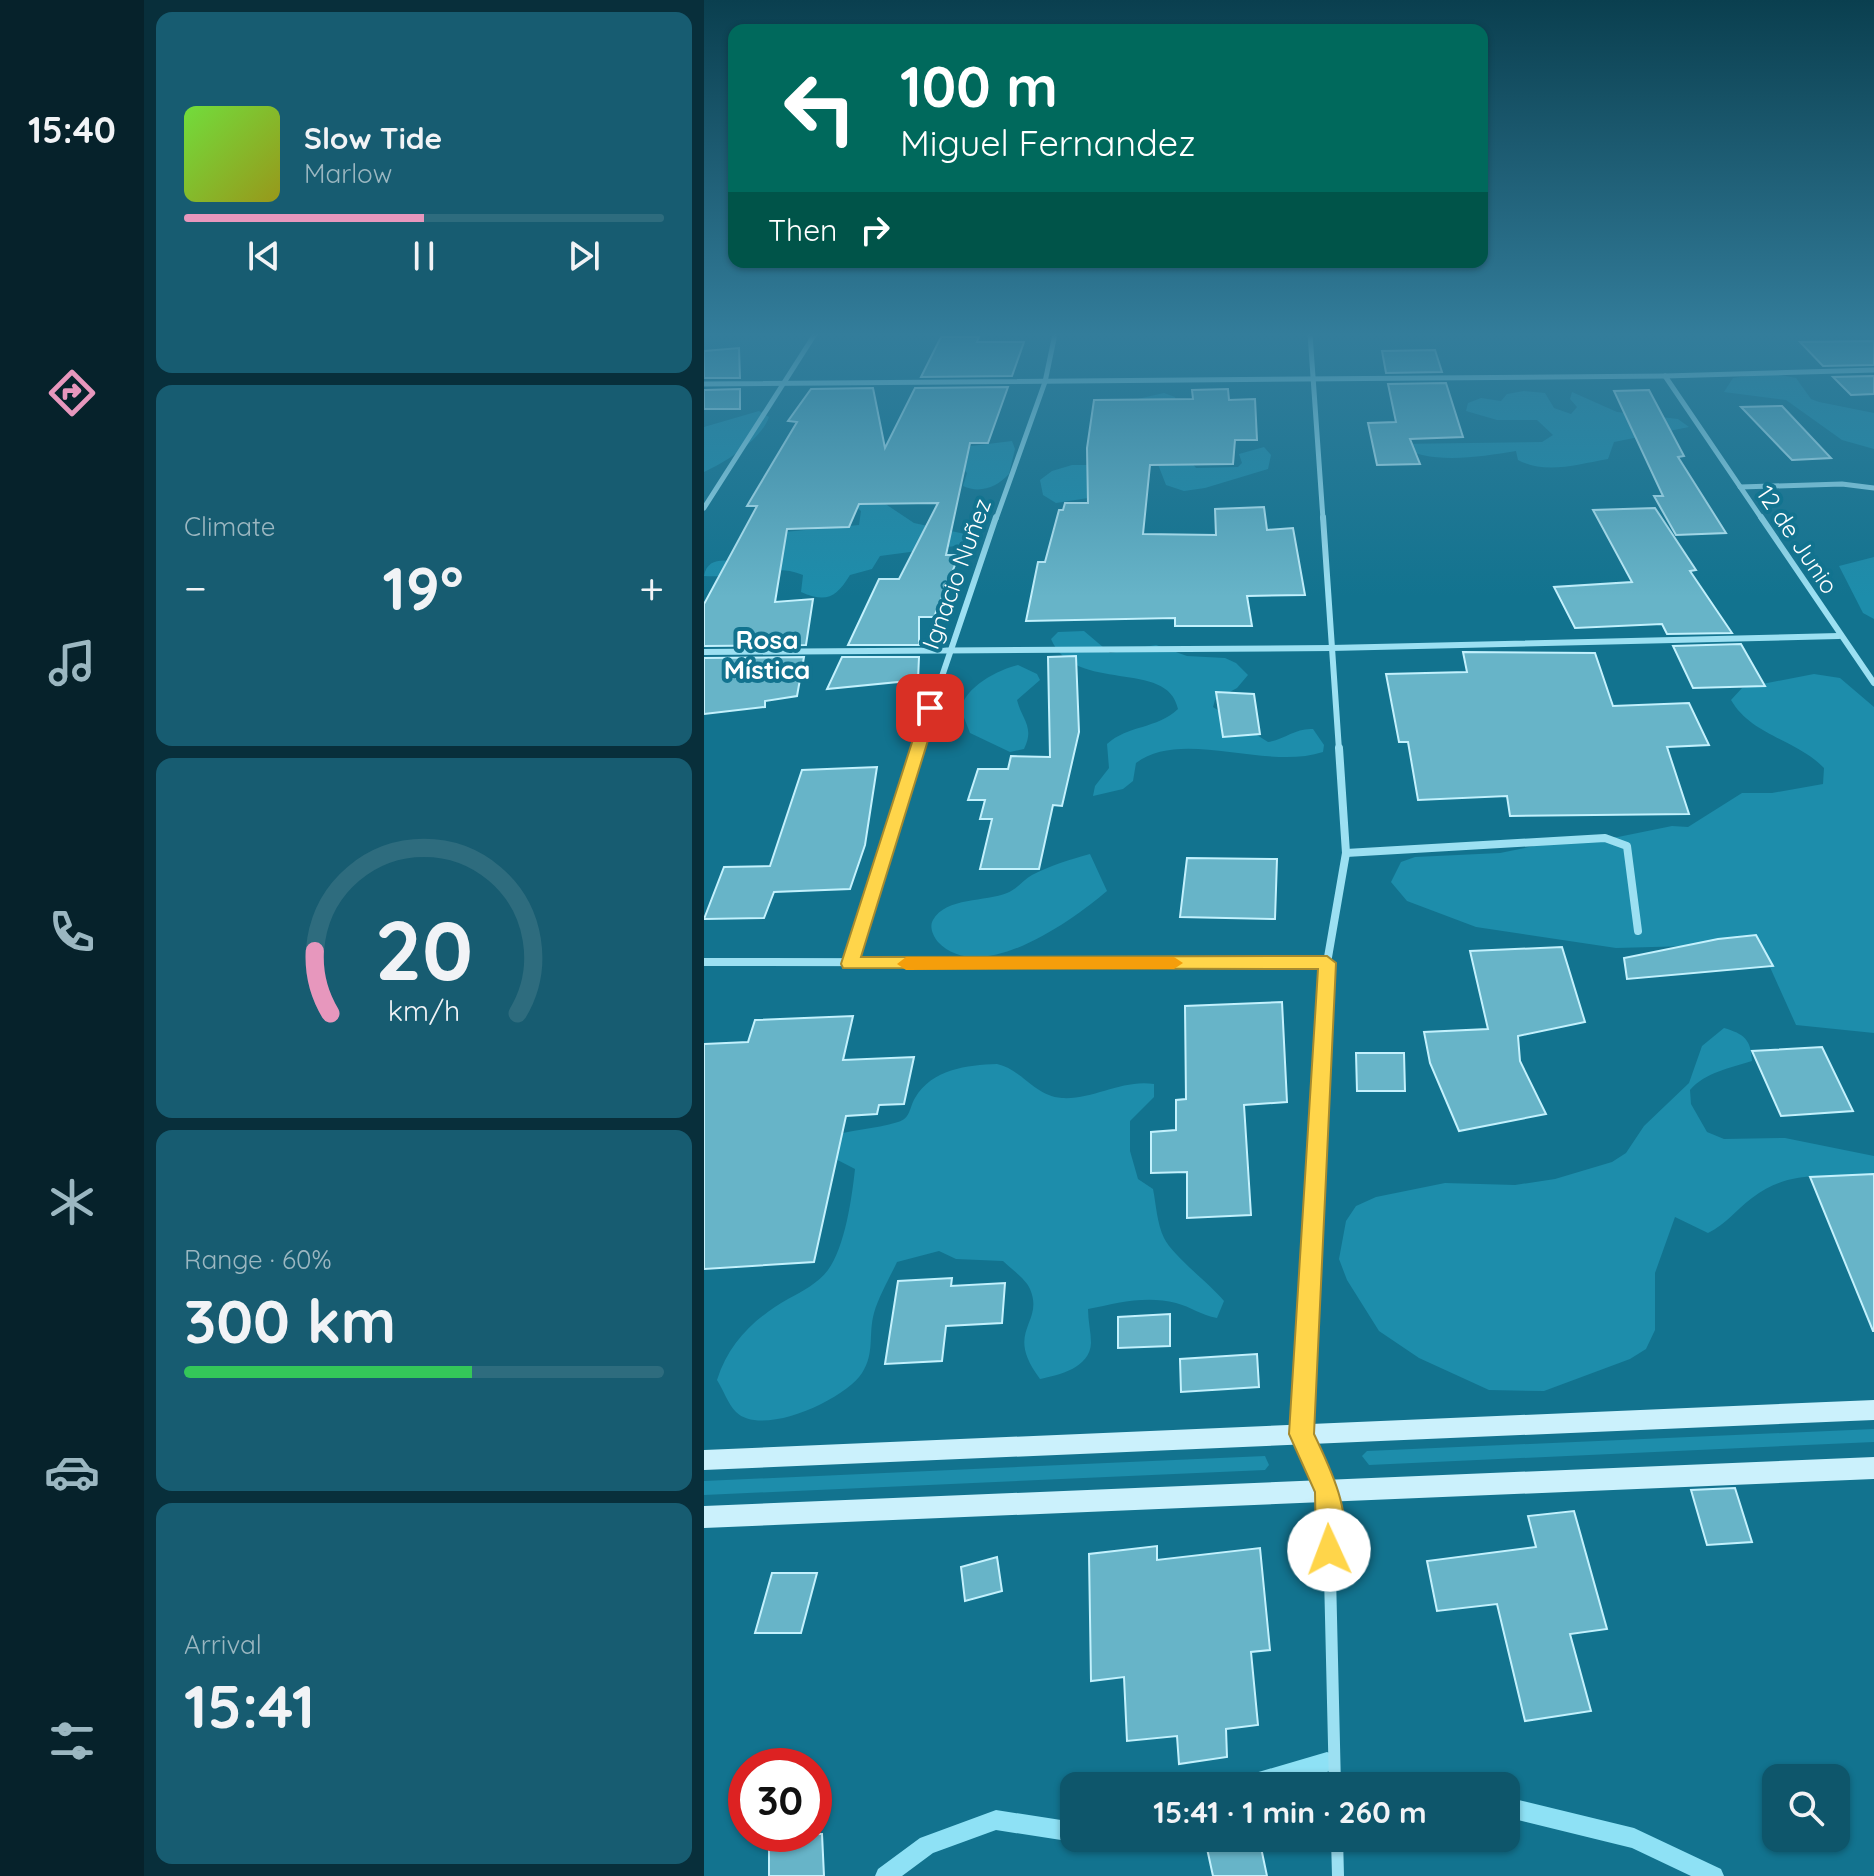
<!DOCTYPE html>
<html lang="en">
<head>
<meta charset="utf-8">
<style>
	body { margin:0; font-family:Quicksand,sans-serif; background:#175c71; color:#f1f3f6; height:100vh; display:flex; flex-direction:column; font-size:30px; white-space:nowrap }
	* { box-sizing:border-box; margin:0 }
	p { font-size:26px; color:#9bb7c1 }
	.icon { flex:none; width:44px; height:44px; fill:none; stroke:currentColor; stroke-width:2; stroke-linecap:round; stroke-linejoin:round }
	.map { position:relative; flex:1; overflow:hidden }
	.details { display:flex; flex-direction:column; gap:12px; padding:12px; background:#082f3b; width:560px }
	.details>* { flex:none }
	.banner { position:absolute; left:24px; top:24px; width:760px; height:244px; border-radius:16px; box-shadow:0 2px 6px #0004; background:#00695c; color:#fff; overflow:hidden }
	.buttons { position:absolute; left:1058px; top:1764px; display:grid; gap:16px }
	.buttons a { display:grid; place-items:center; width:88px; height:88px; border-radius:16px; background:#0e566b; box-shadow:0 2px 6px #0004; font-size:40px }
	.speed { position:absolute; left:24px; top:1748px; display:flex; gap:16px; font-size:40px; font-weight:700; text-align:center }
	.speed>* { display:grid; place-content:center; width:104px; height:104px; border-radius:50%; background:#0e566b; box-shadow:0 2px 6px #0004; line-height:1 }
	.speed .limit { border:12px solid #d22; background:#fff; color:#111 }
	.pin { position:absolute; display:grid; place-items:center; width:68px; height:68px; color:#fff; margin:-34px; border-radius:16px; box-shadow:0 4px 12px #0006 }
	.me { position:absolute; width:88px; margin:-44px; rotate:358deg; stroke-linejoin:round; filter:drop-shadow(0 0 6px #0008) }
	.turn { display:flex; align-items:center; gap:28px; height:168px; padding:0 40px; font-size:36px }
	.turn .icon { width:104px; height:104px; stroke-width:2.5 }
	.turn b { display:block; font-size:56px; line-height:68px }
	.then { display:flex; align-items:center; height:76px; padding:0 40px; background:#0003; gap:16px; font-size:30px }
	.big { font-size:60px; font-weight:700; line-height:1.1 }
	.details .tile { flex:1; display:flex; flex-direction:column; justify-content:center; gap:12px; min-width:0; padding:0 28px; border-radius:16px; background:#175c71 }
	.details .dial { align-items:center; gap:0 }
	.dial svg { height:208px; overflow:visible; fill:none; stroke:#2e6c7e; stroke-width:7; stroke-linecap:round; text-anchor:middle }
	.dial text { fill:#f1f3f6; stroke:none }
	.song { display:flex; align-items:center; gap:24px }
	.cover { width:96px; height:96px; border-radius:12px; background:linear-gradient(135deg,hsl(100 70% 55%),hsl(60 70% 35%)) }
	.played { height:8px; border-radius:4px; background:linear-gradient(90deg,#e797bd 50%,#2e6c7e 50%) }
	.keys { display:flex; justify-content:space-around; direction:ltr }
	.heat { display:flex; justify-content:space-between; align-items:center; font-size:44px; direction:ltr }
	.charge { height:12px; border-radius:6px; background:linear-gradient(90deg,#34c759 60%,#2e6c7e 0) }
	.trip { position:absolute; left:356px; top:1772px; width:460px; height:80px; border-radius:16px; background:#0e566b; box-shadow:0 2px 6px #0004; font-weight:700; line-height:80px; text-align:center }
	main { display:flex; flex:1; min-height:0 }
	.menu { display:flex; flex-direction:column; width:144px; justify-content:space-around; align-items:center; background:#06222b; color:#9bb7c1 }
	.menu .icon { width:56px; height:56px }
	.menu .selected { color:#e797bd }
	.menu b { font-size:36px; color:#f1f3f6 }
	.map>svg:first-child { display:block }
	.green { fill:#1d8dab }
	.lines { fill:none; stroke-linecap:round; stroke-linejoin:round }
	.stream { fill:#8ee1f5; fill-rule:evenodd }
	.building { fill:#67b4c8; stroke:#c3f1fd; stroke-width:2 }
	.street-far4 { stroke:#9ce0f2; stroke-width:5 }
	.street-far3 { stroke:#9ce0f2; stroke-width:6 }
	.street-far2 { stroke:#9ce0f2; stroke-width:8 }
	.street-far1 { stroke:#9ce0f2; stroke-width:10 }
	.street { stroke:#9ce0f2; stroke-width:12 }
	.secondary { fill:#cbf1fc; fill-rule:evenodd }
	.route { fill:#ffd54a; stroke:#a68a30; stroke-width:2 }
	.slow { fill:#f59e0b }
	.labels { text-anchor:middle; stroke-width:8; stroke-linejoin:round; paint-order:stroke }
	.far-street-label { font-size:24px; fill:#fff; stroke:#12738f }
	.far-quarter-label { font-size:26px; font-weight:bold; fill:#fff; stroke:#12738f }
</style>
</head>
<body>
<main>
<nav class="menu">
<b>15:40</b>
<svg class="icon selected" aria-label="directions" viewBox="0 0 24 24"><path d="M12 3l9 9-9 9-9-9zM9 14v-3h6M13 9l2 2-2 2"/></svg>
<svg class="icon" aria-label="music" viewBox="0 0 24 24"><path d="M9 18V5l10-2v13"/><circle cx="6" cy="18" r="3"/><circle cx="16" cy="16" r="3"/></svg>
<svg class="icon" aria-label="phone" viewBox="0 0 24 24"><path d="M5 4h4l2 5-3 2q2 4 5 5l2-3 5 2v4C11 20 4 13 5 4z"/></svg>
<svg class="icon" aria-label="climate" viewBox="0 0 24 24"><path d="M12 3v18M4 7l16 10M4 17L20 7"/></svg>
<svg class="icon" aria-label="car" viewBox="0 0 24 24"><path d="M5 17H2v-5l4-1 3-4h7l3 4 3 1v5h-3M9 17h6M6 11h13"/><circle cx="7" cy="17" r="2"/><circle cx="17" cy="17" r="2"/></svg>
<svg class="icon" aria-label="filters" viewBox="0 0 24 24"><path d="M4 7h16M4 17h16"/><circle cx="9" cy="7" r="2"/><circle cx="15" cy="17" r="2"/></svg>
</nav>
<section class="details">
<div class="tile">
<div class="song"><i class="cover"></i><div><b>Slow Tide</b><p>Marlow</p></div></div>
<div class="played"></div>
<div class="keys"><svg class="icon" aria-label="previous" viewBox="0 0 24 24"><path d="M18 5L8 12l10 7zM5 5v14"/></svg><svg class="icon" aria-label="pause" viewBox="0 0 24 24"><path d="M8 5v14M16 5v14"/></svg><svg class="icon" aria-label="next" viewBox="0 0 24 24"><path d="M6 5l10 7-10 7zM19 5v14"/></svg></div>
</div>
<div class="tile"><p>Climate</p>
<div class="heat"><a>−</a><b class="big">19°</b><a>+</a></div>
</div>
<div class="tile dial"><svg viewBox="0 0 100 80">
<path d="M14 69A42 42 0 1 1 86 69"/>
<path d="M14 69A42 42 0 0 1 8 45" stroke="#e797bd"/>
<text x="50" y="56" font-size="32" font-weight="700">20</text>
<text x="50" y="72" font-size="11">km/h</text>
</svg></div>
<div class="tile"><p>Range · 60%</p><b class="big">300 km</b><div class="charge"></div></div>
<div class="tile"><p>Arrival</p><b class="big">15:41</b></div>
</section>
<div class="map">
<svg width="1170" height="1876" viewBox="0 0 1170 1876">
	<rect width="100%" height="100%" fill="#12738f"/>
	<!-- green -->
	<g class="green">
		<path d="M1067 373 1092 378 1107 399 1115 402 1170 413V449L1138 440 1082 400 1020 392 1029 378Z"/>
		<path d="M820 391 841 393 850 408 867 414 873 407 866 399 868 392 913 412 974 419 985 427 910 442 904 459C874 464 842 475 814 460L812 451C774 457 725 466 692 444L838 442 849 435 833 420H793L762 411 764 403 777 398 797 401 803 394Z"/>
		<path d="M460 393 471 397 482 456 492 468 534 467 538 463 535 454 560 447 567 455 564 469 501 488 480 491 462 485 429 400Z"/>
		<path d="M55 411 65 417C57 440 22 462 0 472V427Z"/>
		<path d="M308 441 311 449 305 474C293 487 276 494 259 486L263 473 259 469 180 503 210 523 261 534 266 544 176 556 168 569 146 575C132 598 122 603 97 592L99 575C69 562 33 579 0 576 4 553 29 562 46 564L80 532 155 525 157 511 142 499 251 448Z"/>
		<path d="M368 465H391L384 498 352 503 339 495 336 480 348 471Z"/>
		<path d="M1170 557V619L1159 613 1135 566Z"/>
		<path d="M380 631 406 653 452 645 483 656 521 658 532 663 544 675 533 688 511 700 509 707 564 742C582 739 591 728 609 729L620 745 619 752C562 771 478 728 432 763L429 781 419 789 389 796 391 786 405 768 403 744C424 725 453 729 474 709 464 658 371 695 347 639L354 632Z"/>
		<path d="M314 665 333 674 336 680 313 700C318 720 331 727 320 749L306 752 266 733 257 710C259 688 295 669 314 665Z"/>
		<path d="M1110 674 1136 678 1170 707V1033L1092 1025 1052 936 1022 945 912 948 772 927 703 901 687 882 697 862 711 857 796 853 869 838 914 837 968 826 984 827 1038 793H1068L1119 784 1120 768C1092 739 1048 736 1027 700L1038 688Z"/>
		<path d="M386 854 403 891C369 920 277 987 234 942 229 936 225 927 229 920 242 897 282 902 303 893 312 890 319 880 328 875 345 866 367 859 386 854Z"/>
		<path d="M1020 1028C1040 1034 1047 1039 1048 1061 1026 1068 1002 1072 986 1090L987 1104 1003 1132 1020 1139 1081 1138 1170 1156V1183C1125 1176 1087 1168 1048 1198 1032 1210 1022 1224 1004 1233L971 1217 951 1273V1330L942 1349 926 1359 840 1391 785 1390 715 1358 675 1331 643 1280 635 1259 642 1221 652 1206 672 1197 741 1183 811 1185 851 1179 908 1162 922 1153 940 1126 985 1083 998 1046Z"/>
		<path d="M293 1064C319 1070 330 1096 358 1098 389 1100 418 1079 450 1084V1097L426 1121V1151L434 1179 449 1189C452 1204 453 1224 460 1238 468 1255 505 1283 520 1301L513 1318C497 1315 487 1307 472 1303 442 1295 413 1303 384 1309 384 1321 387 1332 387 1343 386 1368 355 1375 336 1379 299 1330 341 1324 326 1289 322 1279 307 1269 299 1261L252 1259 235 1251 193 1262C185 1279 175 1296 170 1313 164 1335 171 1353 158 1373 142 1399 58 1438 32 1412 24 1404 19 1389 13 1380 25 1342 51 1318 84 1299 99 1291 114 1283 124 1270 141 1247 148 1197 151 1169L120 1153 122 1139C146 1128 170 1130 194 1122 207 1118 205 1108 211 1098 228 1069 263 1065 293 1064Z"/>
		<path d="M1170 1429V1442L665 1465 658 1456 663 1451Z"/>
		<path d="M561 1456 565 1465 561 1470 0 1495V1481Z"/>
	</g>
	<g class="lines">
		<!-- stream -->
		<g class="stream">
			<path d="M623 1752 630 1755 633 1762 630 1769 623 1772 575 1786H531L534 1779 541 1776Z"/>
			<path d="M728 1774 741 1779 744 1786H719L721 1777Z"/>
			<path d="M802 1797 930 1828 1017 1869 1020 1876H987L928 1848 802 1817Z"/>
			<path d="M292 1810 370 1822V1838H378L370 1842 292 1830 229 1853 198 1876H171L174 1869 216 1838Z"/>
			<path d="M399 1838H442L439 1845C428 1850 413 1850 402 1845Z"/>
		</g>
	</g>
	<!-- building -->
	<g class="building">
		<path d="M237 337H275L273 342H320L308 376 217 377Z"/>
		<path d="M1170 341V365L1119 366 1096 342Z"/>
		<path d="M35 348 36 378H0V351Z"/>
		<path d="M731 350 738 372 682 373 678 351Z"/>
		<path d="M1170 376V394L1147 395 1129 377Z"/>
		<path d="M742 383 759 437 706 439 716 464 673 465 664 423 692 422 684 384Z"/>
		<path d="M304 387 284 443H266L242 555H255L230 617H215V645H144L175 579H195L234 503 155 504 145 527 83 529 71 602 109 599 102 645 0 646V604L53 506H43L93 422 84 421 107 389 169 388 181 448 211 388Z"/>
		<path d="M36 389V409H0V390Z"/>
		<path d="M524 389 525 400 551 399 553 440H531L529 464 446 465 439 534 512 535 511 509 560 507 563 530 589 528 601 595 543 596 548 626H471V618L322 621 334 562H341L355 510H359L361 503H384L383 448 390 400 489 399 488 390Z"/>
		<path d="M945 390 980 456 974 457 1022 533 972 535 950 496H959L910 391Z"/>
		<path d="M1078 406 1127 458 1088 460 1037 407Z"/>
		<path d="M951 508 992 570 986 571 1028 633 963 634 958 624 871 628 850 587 928 582 889 510Z"/>
		<path d="M1037 644 1061 686 989 688 969 646Z"/>
		<path d="M759 652 891 653 909 706 985 703 1005 745 963 747 985 814 806 816 803 796 714 800 704 742H695L682 674 763 672Z"/>
		<path d="M372 656 375 732 358 806 349 805 335 869H276L288 819H276L281 800H264L274 769H304L307 756 346 757 344 657Z"/>
		<path d="M100 657 93 696 61 701V707L0 714V658Z"/>
		<path d="M138 657H215L214 680 123 689Z"/>
		<path d="M512 692 550 694 556 734 519 737Z"/>
		<path d="M173 767 161 845 146 889 70 892 60 918 0 919 20 867 66 866 98 770Z"/>
		<path d="M483 858 573 859 571 919 476 917Z"/>
		<path d="M1052 935 1069 966 923 979 920 958 1014 939Z"/>
		<path d="M858 947 881 1022 814 1036 816 1061 842 1114 755 1131 726 1063 720 1032 784 1029 766 951Z"/>
		<path d="M578 1002 583 1102 540 1105 547 1215 483 1218V1172L447 1173V1132L472 1130V1100L482 1099 481 1006Z"/>
		<path d="M149 1016 139 1060 210 1057 200 1104 175 1105 173 1114 142 1116 110 1262 0 1269V1044L44 1042 51 1020Z"/>
		<path d="M1118 1047 1149 1111 1077 1116 1048 1051Z"/>
		<path d="M652 1053H700L701 1091H653Z"/>
		<path d="M1170 1174V1331H1169L1106 1177Z"/>
		<path d="M248 1278 247 1286 301 1283 298 1323 242 1326 238 1361 181 1364 194 1281Z"/>
		<path d="M466 1314V1346L414 1348V1317Z"/>
		<path d="M553 1354 555 1387 477 1392 476 1359Z"/>
		<path d="M1031 1488 1048 1542 1003 1545 987 1490Z"/>
		<path d="M870 1511 903 1629 866 1634 887 1711 821 1721 793 1604 733 1611 723 1561 832 1547 824 1516Z"/>
		<path d="M453 1546V1560L556 1548 566 1650 547 1652 554 1725 522 1729 523 1757 475 1764 473 1736 423 1741 420 1677 387 1681 385 1554Z"/>
		<path d="M293 1557 298 1591 261 1601 257 1567Z"/>
		<path d="M68 1573H113L97 1633H51Z"/>
		<path d="M65 1834H118L120 1876H65Z"/>
		<path d="M521 1838H555L563 1876H509L502 1844Z"/>
	</g>
	<g class="lines">
		<!-- street-far4 -->
		<g class="street-far4">
			<path d="M606 334 619 519"/>
			<path d="M961 376 1058 519"/>
			<path d="M0 384 961 376 1170 370"/>
			<path d="M1036 487 1138 484 1170 488"/>
			<path d="M0 508 111 334"/>
			<path d="M292 519 341 382 351 334"/>
		</g>
		<!-- street-far3 -->
		<g class="street-far3">
			<path d="M619 517 635 750"/>
			<path d="M1057 517 1170 683"/>
			<path d="M0 652 627 648 1135 636"/>
			<path d="M213 750 292 517"/>
		</g>
		<!-- street-far2 -->
		<g class="street-far2">
			<path d="M642 853 901 838 923 846 934 931"/>
			<path d="M0 962 623 963"/>
			<path d="M146 964 214 748"/>
			<path d="M619 1043 623 963 642 853 635 748"/>
		</g>
		<!-- street-far1 -->
		<path class="street-far1" d="M599 1412 619 1041"/>
		<!-- street -->
		<g class="street">
			<path d="M599 1410 598 1434 624 1491 631 1786"/>
			<path d="M633 1838 634 1876"/>
		</g>
		<!-- secondary -->
		<g class="secondary">
			<path d="M1170 1400V1420L0 1470V1450Z"/>
			<path d="M1170 1457V1479L0 1528V1506Z"/>
		</g>
	</g>
	<!-- sky -->
	<linearGradient id="sky" x2="0" y2="1"><stop stop-color="#0a3f4f"/><stop offset="0.56" stop-color="#337d9b"/><stop offset="1" stop-color="#337d9b" stop-opacity="0"/></linearGradient>
	<rect width="1170" height="597" fill="url(#sky)"/>
	<!-- route -->
	<path class="route" d="M226 704 234 708 157 957 623 956 632 963 610 1434C627 1470 652 1519 635 1560L625 1564 616 1560 612 1550 611 1492 585 1434 614 969 139 968 137 964 219 708Z"/>
	<!-- slow -->
	<path class="slow" d="M202 957H470L479 963 470 969 202 970 193 964Z"/>
	<g class="labels">
		<!-- far-street labels -->
		<g class="far-street-label">
			<text transform="translate(1093 540) rotate(56)" y="8">12 de Junio</text>
			<text transform="translate(253 574) rotate(-70)" y="8">Ignacio Nuñez</text>
		</g>
		<!-- far-quarter labels -->
		<g class="far-quarter-label">
			<text x="63" y="649">Rosa<tspan x="63" dy="30">Mística</tspan></text>
		</g>
	</g>
</svg>
<div class="buttons">
<a><svg class="icon" aria-label="search" viewBox="0 0 24 24"><circle cx="10" cy="10" r="6"/><path d="M15 15l6 6"/></svg></a>
</div>
<div class="speed"><div class="limit">30</div></div>
<div class="pin" style="left:226px;top:708px;background:#d93025"><svg class="icon" aria-label="arrive" viewBox="0 0 24 24"><path d="M6 21V4h12l-3 4 3 4H6"/></svg></div>
<svg class="me" style="left:625px;top:1550px" viewBox="-20 -20 40 40"><circle r="19" fill="#fff"/><path d="M0-13L10 11 0 6-10 11z" fill="#ffd54a"/></svg>
<div class="trip">15:41 · 1 min · 260 m</div>
<div class="banner">
<div class="turn"><svg class="icon" aria-label="left" viewBox="0 0 24 24"><path d="M17 20v-9H6M10 6l-5 5 5 5"/></svg><div><b>100 m</b>Miguel Fernandez</div></div>
<div class="then">Then<svg class="icon" aria-label="right" viewBox="0 0 24 24"><path d="M7 20v-9h11M14 6l5 5-5 5"/></svg></div>
</div>
</div>
</main>
</body>
</html>
